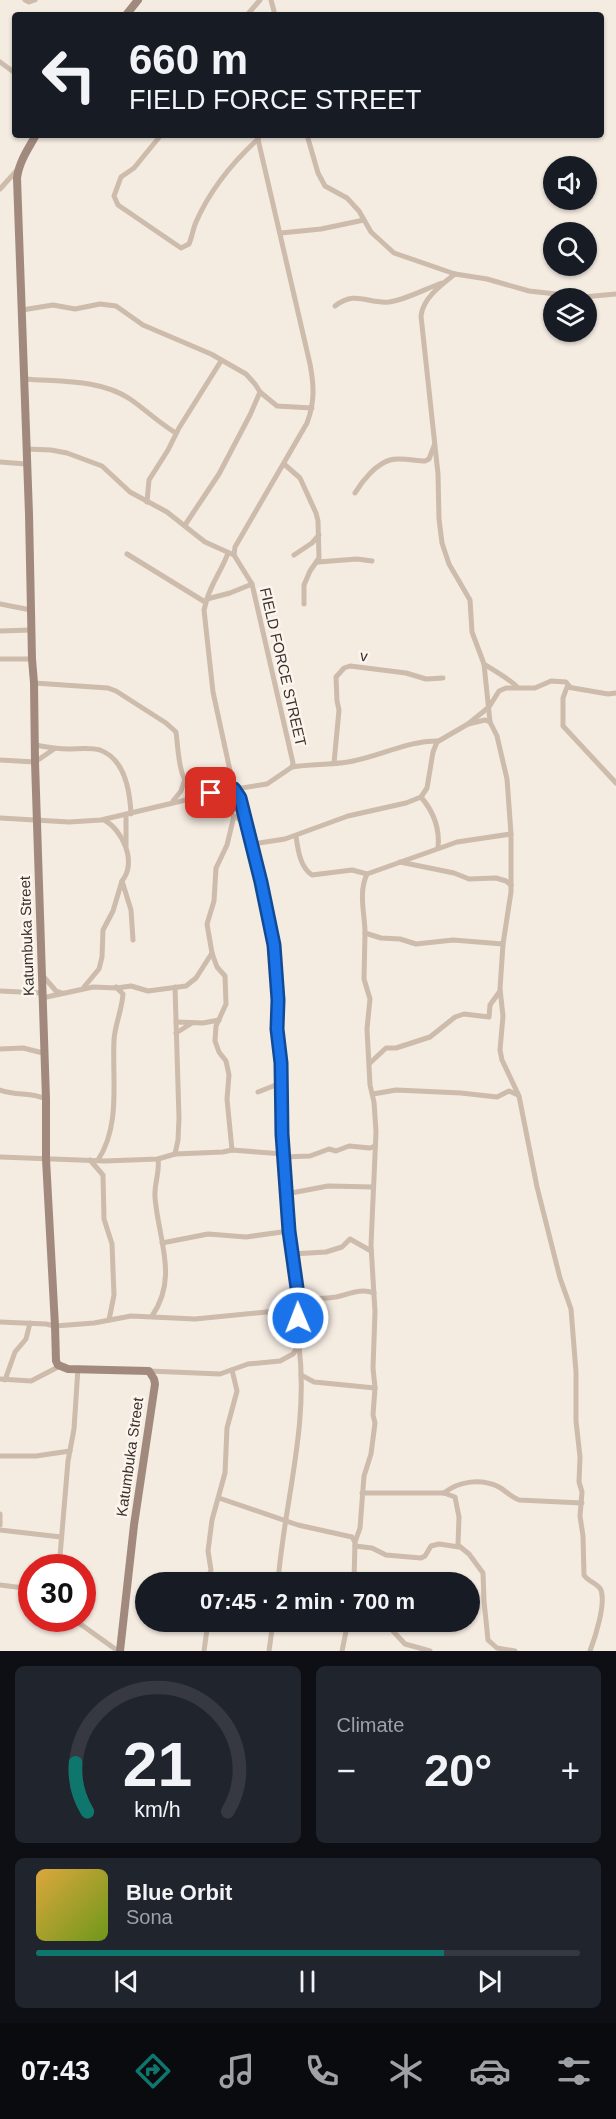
<!DOCTYPE html>
<html lang="en">
<head>
<meta charset="utf-8">
<style>
	body { margin:0; font-family:Arial,sans-serif; background:#20242c; color:#f1f3f6; height:100vh; display:flex; flex-direction:column; font-size:22px; white-space:nowrap }
	* { box-sizing:border-box; margin:0 }
	p { font-size:20px; color:#9ea1a6 }
	.icon { flex:none; width:33px; height:33px; fill:none; stroke:currentColor; stroke-width:2; stroke-linecap:round; stroke-linejoin:round }
	.map { position:relative; height:1651px; overflow:hidden }
	.sheet { display:flex; flex-direction:column; gap:15px; padding:15px; background:#0d0f14; flex:1 }
	.sheet>* { flex:none }
	.banner { position:absolute; left:12px; top:12px; width:592px; height:126px; border-radius:6px; box-shadow:0 2px 4px #0004; background:#171b24; color:#f1f3f6; overflow:hidden }
	.tools { position:absolute; left:543px; top:156px; display:grid; gap:12px }
	.tools a { display:grid; place-items:center; width:54px; height:54px; border-radius:50%; background:#171b24; box-shadow:0 2px 4px #0004; font-size:30px }
	.speed { position:absolute; left:18px; top:1554px; display:flex; gap:12px; font-size:30px; font-weight:700; text-align:center }
	.speed>* { display:grid; place-content:center; width:78px; height:78px; border-radius:50%; background:#171b24; box-shadow:0 2px 4px #0004; line-height:1 }
	.speed .limit { border:9px solid #d22; background:#fff; color:#111 }
	.pin { position:absolute; display:grid; place-items:center; width:51px; height:51px; color:#fff; margin:-26px; border-radius:12px; box-shadow:0 3px 9px #0006 }
	.me { position:absolute; width:66px; margin:-33px; rotate:359deg; stroke-linejoin:round; filter:drop-shadow(0 0 4px #0008) }
	.turn { display:flex; align-items:center; gap:21px; height:126px; padding:0 18px; font-size:27px }
	.turn .icon { width:78px; height:78px; stroke-width:2.5 }
	.turn b { display:block; font-size:42px; line-height:51px }
	.big { font-size:45px; font-weight:800; line-height:1.1 }
	.sheet .tile { flex:1; display:flex; flex-direction:column; justify-content:center; gap:9px; min-width:0; padding:0 21px; border-radius:9px; background:#20242c }
	.sheet .dial { align-items:center; gap:0 }
	.dial svg { height:156px; overflow:visible; fill:none; stroke:#363941; stroke-width:7; stroke-linecap:round; text-anchor:middle }
	.dial text { fill:#f1f3f6; stroke:none }
	.song { display:flex; align-items:center; gap:18px }
	.cover { width:72px; height:72px; border-radius:9px; background:linear-gradient(135deg,hsl(40 70% 55%),hsl(80 70% 35%)) }
	.played { height:6px; border-radius:3px; background:linear-gradient(90deg,#0f766e 75%,#363941 75%) }
	.keys { display:flex; justify-content:space-around; direction:ltr }
	.heat { display:flex; justify-content:space-between; align-items:center; font-size:33px; direction:ltr }
	.sheet .tiles { flex:1; display:grid; gap:15px; grid-template-columns:1fr 1fr }
	.tile:last-child { grid-column:span 2 }
	.trip { position:absolute; left:135px; top:1572px; width:345px; height:60px; border-radius:30px; background:#171b24; box-shadow:0 2px 4px #0004; font-weight:800; line-height:60px; text-align:center }
	.menu { display:flex; height:96px; justify-content:space-around; align-items:center; background:#090b0e; color:#9ea1a6 }
	.menu .icon { width:42px; height:42px }
	.menu .on { color:#0f766e }
	.menu b { font-size:27px; color:#f1f3f6 }
	.map>svg:first-child { display:block }
	.lines { fill:none; stroke-linecap:round; stroke-linejoin:round }
	.street { stroke:#cdbbac; stroke-width:5 }
	.secondary { stroke:#a18a7d; stroke-width:8 }
	.route-casing { stroke:#114b97; stroke-width:15 }
	.route { stroke:#1a73e8; stroke-width:10 }
	.labels { text-anchor:middle; stroke-width:5; stroke-linejoin:round; paint-order:stroke }
	.street-label { font-size:15px; fill:#3b302b; stroke:#fbf5ee }
</style>
</head>
<body>
<div class="map">
<svg width="616" height="1651" viewBox="0 0 616 1651">
	<rect width="100%" height="100%" fill="#f4ebe1"/>
	<g class="lines">
		<!-- street -->
		<g class="street">
			<path d="M25 0 29 2 35 0"/>
			<path d="M271 0 275 15"/>
			<path d="M247 15 260 0"/>
			<path d="M0 62 15 73"/>
			<path d="M161 135 134 168 121 177 114 196 118 205 181 248 189 244C192 237 193 229 196 222 210 190 233 162 258 139"/>
			<path d="M307 135 318 173 325 186 347 198 359 211 371 232 394 253 455 274 487 279 529 291 583 297 616 294"/>
			<path d="M0 189 19 168"/>
			<path d="M281 233 321 229 364 220"/>
			<path d="M455 274C441 285 423 298 421 316L438 474 439 519 442 543 449 564 470 600 472 632 484 664 490 722 497 736 507 779 511 834V892L503 944 500 989 503 1016 500 1050 502 1060 519 1096 537 1187 560 1278 571 1309 576 1372V1421L580 1457 579 1482 582 1492 580 1516 583 1536 584 1575C588 1582 598 1583 601 1590 606 1604 595 1638 590 1651"/>
			<path d="M335 306C356 290 367 304 389 302 405 300 427 288 442 283"/>
			<path d="M22 310 53 305 75 309 100 304 116 306 143 325 211 354 246 374 255 384 260 392 277 406 312 408"/>
			<path d="M25 379C60 382 100 379 130 399 146 410 159 423 176 433"/>
			<path d="M26 449 51 450 67 453 102 466 130 492 167 512 205 542 234 555"/>
			<path d="M0 462 26 464"/>
			<path d="M284 464 300 478 316 513 318 521 319 558 310 571 304 585V604"/>
			<path d="M355 493C362 481 376 464 390 460 400 457 415 461 425 461L429 459 434 446"/>
			<path d="M147 502 149 480 168 450 179 428 221 361"/>
			<path d="M185 525 219 474 250 415 260 392"/>
			<path d="M127 554 205 602"/>
			<path d="M294 555 312 543 319 535"/>
			<path d="M318 562 357 559 372 561"/>
			<path d="M207 599C212 582 222 570 228 553"/>
			<path d="M0 604 31 610"/>
			<path d="M0 631 31 630"/>
			<path d="M0 659H32"/>
			<path d="M484 664C493 670 511 680 517 687"/>
			<path d="M34 683 108 688 116 691 166 723 176 732C179 755 178 781 197 796"/>
			<path d="M616 693 608 694 567 687 563 698V726L616 783"/>
			<path d="M468 724 489 707 499 691 506 688H535L551 681 566 682 570 687"/>
			<path d="M35 745C46 747 57 749 68 749 78 749 90 747 100 750 125 759 130 792 131 814"/>
			<path d="M0 760 35 762 54 749"/>
			<path d="M334 763 339 710 337 701 336 677 344 668 350 666 406 673 426 679 443 678"/>
			<path d="M292 767C310 764 329 765 348 762 380 757 405 741 438 741"/>
			<path d="M421 797C433 811 440 829 438 848"/>
			<path d="M192 798 211 793 267 784 292 767 293 763 252 584 234 555 235 547 307 423C315 402 314 385 310 364L257 135"/>
			<path d="M173 801 181 791 184 782"/>
			<path d="M126 815V846"/>
			<path d="M0 818 69 822 101 820 190 799 228 812 246 824 249 830 274 945 278 1000 277 1029 281 1063 282 1134 289 1231 297 1288 299 1345 293 1354 280 1361 248 1364 220 1374 149 1371"/>
			<path d="M104 820C123 830 137 862 122 881L131 910 133 940"/>
			<path d="M246 824 240 798 234 789 213 692 204 610 207 599 230 593 252 584"/>
			<path d="M296 836C298 850 300 867 312 875L352 870 367 874"/>
			<path d="M252 844 285 839 348 816 406 803 421 797 427 788 433 752 437 742 468 724 485 720 490 722"/>
			<path d="M400 862 454 873 469 879 496 878 506 881 511 885"/>
			<path d="M503 944 453 940 416 944 400 939 381 938 365 933C365 914 358 893 367 874L457 842 511 834"/>
			<path d="M43 976 56 991 62 993"/>
			<path d="M84 987 99 969 102 957 103 930 113 911 122 881"/>
			<path d="M0 991 42 993"/>
			<path d="M42 998 93 987 117 988 131 986 148 991 186 986 196 978 212 953"/>
			<path d="M176 1022 203 1023 219 1020"/>
			<path d="M176 1033 192 1023"/>
			<path d="M0 1049 23 1048 43 1053"/>
			<path d="M370 1063 386 1048H396L430 1037 455 1017 464 1014 489 1017 490 1005 500 991"/>
			<path d="M0 1090C16 1096 32 1092 46 1099"/>
			<path d="M258 1092 281 1083"/>
			<path d="M373 1094 396 1090 461 1093 497 1097 509 1091 518 1095"/>
			<path d="M232 1150 227 1099 229 1075 226 1061 219 1052 215 1041 216 1026 226 1004 225 976 217 967 212 953 207 924 214 901 216 868 227 845 234 816"/>
			<path d="M175 1154 223 1152 232 1150 283 1154"/>
			<path d="M0 1157 105 1161 158 1159 175 1154 178 1140 179 1118 175 987"/>
			<path d="M284 1157 310 1156 329 1149 336 1151 349 1146 370 1148 375 1146"/>
			<path d="M90 1160 103 1175 104 1219 112 1244 114 1295 109 1320"/>
			<path d="M98 1160C121 1125 112 1079 114 1040 115 1024 122 1010 123 994L116 987"/>
			<path d="M286 1194 328 1186 373 1187"/>
			<path d="M162 1243 208 1234 246 1237 289 1231"/>
			<path d="M292 1254 326 1252 342 1247 350 1239 371 1251"/>
			<path d="M297 1303C310 1298 323 1299 336 1297 350 1294 360 1288 374 1293"/>
			<path d="M152 1316C179 1277 158 1239 155 1197 154 1184 160 1172 158 1159"/>
			<path d="M0 1322 46 1324 55 1326 94 1323 131 1316 195 1319 297 1309"/>
			<path d="M301 1375 314 1382 375 1388"/>
			<path d="M0 1379 31 1381 60 1366"/>
			<path d="M5 1380 15 1352 26 1339 30 1323"/>
			<path d="M0 1456H36L70 1451"/>
			<path d="M362 1493H444L455 1497 459 1517 458 1545 469 1554 483 1573 484 1601 488 1640 497 1648 515 1651"/>
			<path d="M444 1493C459 1481 481 1478 499 1487 506 1491 511 1497 519 1500L582 1503"/>
			<path d="M219 1498 298 1525 352 1537 355 1542 354 1582"/>
			<path d="M0 1514V1525"/>
			<path d="M0 1530 61 1537"/>
			<path d="M355 1542 360 1528 364 1476 371 1454 375 1423 373 1415 375 1388 373 1368 375 1312 371 1245 376 1132 374 1102 370 1085 367 1029 370 999 364 979 365 933"/>
			<path d="M355 1546 372 1548 386 1555 421 1558 425 1556 431 1546 439 1544 459 1547"/>
			<path d="M59 1568 68 1461 74 1429 78 1368"/>
			<path d="M206 1582 211 1570 208 1551 212 1520 225 1473 227 1428 237 1391 232 1370"/>
			<path d="M278 1582C284 1504 309 1426 299 1346"/>
			<path d="M0 1585 32 1589"/>
			<path d="M72 1618 118 1651"/>
			<path d="M256 1622 272 1625"/>
			<path d="M389 1622 391 1629 405 1644 430 1651"/>
			<path d="M204 1651 208 1622"/>
			<path d="M269 1651 273 1622"/>
			<path d="M342 1651 348 1622"/>
		</g>
		<!-- secondary -->
		<g class="secondary">
			<path d="M126 15 138 0"/>
			<path d="M36 135C28 149 19 162 17 178L29 514 32 659 34 683 35 762 46 1099V1159L55 1326 56 1361 58 1365 68 1369 149 1371 154 1379 155 1384 134 1525 120 1651"/>
		</g>
	</g>
	<g class="lines">
		<defs>
			<path id="route" d="M211 793 234 789 240 798 261 882 274 945 278 1000 277 1029 281 1063 282 1134 289 1231 297 1288 298 1318"/>
		</defs>
		<!-- route casing -->
		<use href="#route" class="route-casing"/>
		<!-- route -->
		<use href="#route" class="route"/>
	</g>
	<g class="labels">
		<!-- street labels -->
		<g class="street-label">
			<text transform="translate(364 656) rotate(8)" y="5">v</text>
			<text transform="translate(283 667) rotate(77)" y="5">FIELD FORCE STREET</text>
			<text transform="translate(27 936) rotate(-92)" y="5">Katumbuka Street</text>
			<text transform="translate(130 1457) rotate(-82)" y="5">Katumbuka Street</text>
		</g>
	</g>
</svg>
<div class="tools">
<a><svg class="icon" aria-label="sound" viewBox="0 0 24 24"><path d="M4 9h4l5-4v14l-5-4H4zM17 9q2 3 0 6"/></svg></a>
<a><svg class="icon" aria-label="search" viewBox="0 0 24 24"><circle cx="10" cy="10" r="6"/><path d="M15 15l6 6"/></svg></a>
<a><svg class="icon" aria-label="layers" viewBox="0 0 24 24"><path d="M12 4l9 5-9 5-9-5zM3 14l9 5 9-5"/></svg></a>
</div>
<div class="speed"><div class="limit">30</div></div>
<div class="pin" style="left:211px;top:793px;background:#d93025"><svg class="icon" aria-label="arrive" viewBox="0 0 24 24"><path d="M6 21V4h12l-3 4 3 4H6"/></svg></div>
<svg class="me" style="left:298px;top:1318px" viewBox="-20 -20 40 40"><circle r="17" fill="#1a73e8" stroke="#fff" stroke-width="3"/><path d="M0-11L8 9 0 5-8 9z" fill="#fff"/></svg>
<div class="trip">07:45 · 2 min · 700 m</div>
<div class="banner">
<div class="turn"><svg class="icon" aria-label="left" viewBox="0 0 24 24"><path d="M17 20v-9H6M10 6l-5 5 5 5"/></svg><div><b>660 m</b>FIELD FORCE STREET</div></div>
</div>
</div>
<section class="sheet">
<div class="tiles">
<div class="tile dial"><svg viewBox="0 0 100 80">
<path d="M14 69A42 42 0 1 1 86 69"/>
<path d="M14 69A42 42 0 0 1 8 44" stroke="#0f766e"/>
<text x="50" y="56" font-size="32" font-weight="700">21</text>
<text x="50" y="72" font-size="11">km/h</text>
</svg></div>
<div class="tile"><p>Climate</p>
<div class="heat"><a>−</a><b class="big">20°</b><a>+</a></div>
</div>
<div class="tile">
<div class="song"><i class="cover"></i><div><b>Blue Orbit</b><p>Sona</p></div></div>
<div class="played"></div>
<div class="keys"><svg class="icon" aria-label="previous" viewBox="0 0 24 24"><path d="M18 5L8 12l10 7zM5 5v14"/></svg><svg class="icon" aria-label="pause" viewBox="0 0 24 24"><path d="M8 5v14M16 5v14"/></svg><svg class="icon" aria-label="next" viewBox="0 0 24 24"><path d="M6 5l10 7-10 7zM19 5v14"/></svg></div>
</div>
</div>
</section>
<nav class="menu">
<b>07:43</b>
<svg class="icon on" aria-label="directions" viewBox="0 0 24 24"><path d="M12 3l9 9-9 9-9-9zM9 14v-3h6M13 9l2 2-2 2"/></svg>
<svg class="icon" aria-label="music" viewBox="0 0 24 24"><path d="M9 18V5l10-2v13"/><circle cx="6" cy="18" r="3"/><circle cx="16" cy="16" r="3"/></svg>
<svg class="icon" aria-label="phone" viewBox="0 0 24 24"><path d="M5 4h4l2 5-3 2q2 4 5 5l2-3 5 2v4C11 20 4 13 5 4z"/></svg>
<svg class="icon" aria-label="climate" viewBox="0 0 24 24"><path d="M12 3v18M4 7l16 10M4 17L20 7"/></svg>
<svg class="icon" aria-label="car" viewBox="0 0 24 24"><path d="M5 17H2v-5l4-1 3-4h7l3 4 3 1v5h-3M9 17h6M6 11h13"/><circle cx="7" cy="17" r="2"/><circle cx="17" cy="17" r="2"/></svg>
<svg class="icon" aria-label="filters" viewBox="0 0 24 24"><path d="M4 7h16M4 17h16"/><circle cx="9" cy="7" r="2"/><circle cx="15" cy="17" r="2"/></svg>
</nav>
</body>
</html>
